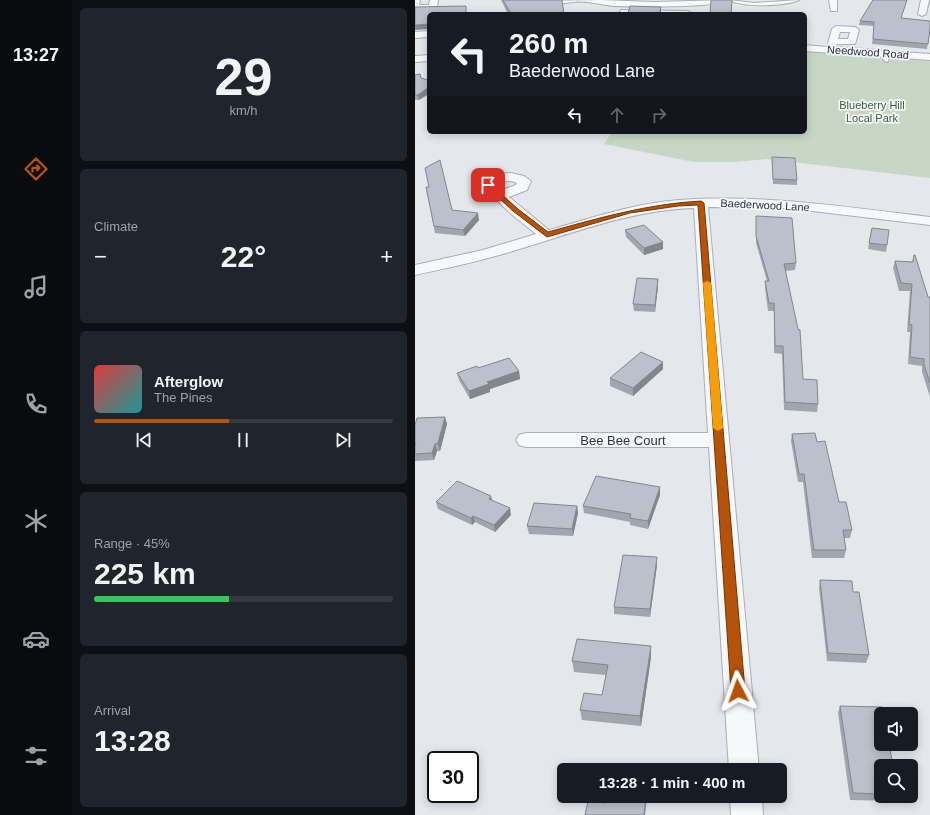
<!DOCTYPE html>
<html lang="en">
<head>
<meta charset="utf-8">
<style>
	body { margin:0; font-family:Helvetica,sans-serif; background:#20242c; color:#f1f3f6; height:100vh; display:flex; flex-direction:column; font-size:15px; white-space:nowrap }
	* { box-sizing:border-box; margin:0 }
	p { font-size:13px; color:#9ea1a6 }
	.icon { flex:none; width:22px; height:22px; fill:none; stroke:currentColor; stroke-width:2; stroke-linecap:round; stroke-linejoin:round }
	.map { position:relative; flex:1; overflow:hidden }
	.panel { display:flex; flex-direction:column; gap:8px; padding:8px; background:#0d0f14; width:343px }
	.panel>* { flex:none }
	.banner { position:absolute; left:12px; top:12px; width:380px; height:122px; border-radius:6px; box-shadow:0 2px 10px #0003; background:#171b24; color:#f1f3f6; overflow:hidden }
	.buttons { position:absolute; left:459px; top:707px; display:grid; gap:8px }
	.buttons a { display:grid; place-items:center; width:44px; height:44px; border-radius:6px; background:#171b24; box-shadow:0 2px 10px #0003; font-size:20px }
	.speed { position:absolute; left:12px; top:751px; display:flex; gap:8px; font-size:20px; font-weight:700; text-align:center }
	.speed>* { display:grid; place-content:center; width:52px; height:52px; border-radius:50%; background:#171b24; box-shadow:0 2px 10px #0003; line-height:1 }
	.speed .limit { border:2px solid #111; border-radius:6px; background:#fff; color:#111 }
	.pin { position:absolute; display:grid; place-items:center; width:34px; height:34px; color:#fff; margin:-17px; border-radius:8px; box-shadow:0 2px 6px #0006 }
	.me { position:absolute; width:44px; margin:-22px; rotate:356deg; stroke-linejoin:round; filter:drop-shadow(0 0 3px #0008) }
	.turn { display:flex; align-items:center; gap:14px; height:84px; padding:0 16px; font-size:18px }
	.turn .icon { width:52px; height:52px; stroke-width:2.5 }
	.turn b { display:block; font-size:28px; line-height:34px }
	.lanes { display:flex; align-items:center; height:38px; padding:0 16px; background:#0003; justify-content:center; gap:20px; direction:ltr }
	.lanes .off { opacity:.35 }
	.big { font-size:30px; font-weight:600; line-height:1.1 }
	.panel .card { flex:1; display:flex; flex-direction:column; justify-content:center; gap:6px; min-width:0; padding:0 14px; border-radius:6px; background:#20242c }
	.panel .dial { align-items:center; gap:0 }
	.dial b { font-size:52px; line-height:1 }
	.song { display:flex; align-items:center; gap:12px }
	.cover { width:48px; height:48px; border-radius:6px; background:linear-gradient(135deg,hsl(0 70% 55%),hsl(180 70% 35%)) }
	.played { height:4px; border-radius:2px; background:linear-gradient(90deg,#b45309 45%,#363941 45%) }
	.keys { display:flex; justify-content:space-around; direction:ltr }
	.heat { display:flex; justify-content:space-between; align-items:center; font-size:22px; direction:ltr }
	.charge { height:6px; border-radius:3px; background:linear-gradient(90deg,#34c759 45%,#363941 0) }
	.trip { position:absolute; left:142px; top:763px; width:230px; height:40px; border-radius:6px; background:#171b24; box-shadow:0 2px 10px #0003; font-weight:600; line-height:40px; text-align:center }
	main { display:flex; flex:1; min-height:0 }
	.menu { display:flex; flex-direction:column; width:72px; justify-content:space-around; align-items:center; background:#090b0e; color:#9ea1a6 }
	.menu .icon { width:28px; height:28px }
	.menu .on { color:#b45309 }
	.menu b { font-size:18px; color:#f1f3f6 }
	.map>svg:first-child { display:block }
	.green { fill:#c9d6c5 }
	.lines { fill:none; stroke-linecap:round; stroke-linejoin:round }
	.lane-casing { stroke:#a9aeb7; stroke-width:2 }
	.street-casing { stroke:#a9aeb7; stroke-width:2 }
	.lane { fill:#f7f8fa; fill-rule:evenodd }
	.street { fill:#f7f8fa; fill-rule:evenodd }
	.wall { fill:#a1a5ae }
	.shaded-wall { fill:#83868d }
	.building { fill:#bbc0ca; stroke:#83868d }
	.route { fill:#b45309; stroke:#753606 }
	.slow { fill:#f59e0b }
	.labels { text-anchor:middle; stroke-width:3.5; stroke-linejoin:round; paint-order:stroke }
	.far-street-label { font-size:11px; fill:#2b3445; stroke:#f4f6f9 }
	.far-park-label { font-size:11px; fill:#3f6138; stroke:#f4f6f9 }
	.street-label { font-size:13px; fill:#2b3445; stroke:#f4f6f9 }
</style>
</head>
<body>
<main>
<nav class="menu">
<b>13:27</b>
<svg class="icon on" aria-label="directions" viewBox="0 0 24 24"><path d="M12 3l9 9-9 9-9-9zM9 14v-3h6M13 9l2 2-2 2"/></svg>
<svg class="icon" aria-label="music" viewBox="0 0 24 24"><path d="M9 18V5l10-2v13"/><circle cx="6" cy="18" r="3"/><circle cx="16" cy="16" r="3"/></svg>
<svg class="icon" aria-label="phone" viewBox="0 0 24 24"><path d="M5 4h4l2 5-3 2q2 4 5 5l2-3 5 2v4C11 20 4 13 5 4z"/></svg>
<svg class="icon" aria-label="climate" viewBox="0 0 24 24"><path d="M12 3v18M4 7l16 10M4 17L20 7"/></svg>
<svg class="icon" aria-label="car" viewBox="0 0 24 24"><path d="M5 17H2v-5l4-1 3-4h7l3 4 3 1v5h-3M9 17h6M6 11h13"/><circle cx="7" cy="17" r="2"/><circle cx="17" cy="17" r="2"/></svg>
<svg class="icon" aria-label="filters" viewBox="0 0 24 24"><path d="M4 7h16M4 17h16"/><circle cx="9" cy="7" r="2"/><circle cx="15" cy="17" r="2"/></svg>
</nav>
<section class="panel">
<div class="card dial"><b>29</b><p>km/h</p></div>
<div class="card"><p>Climate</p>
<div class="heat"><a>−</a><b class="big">22°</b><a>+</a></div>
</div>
<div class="card">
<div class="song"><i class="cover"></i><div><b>Afterglow</b><p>The Pines</p></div></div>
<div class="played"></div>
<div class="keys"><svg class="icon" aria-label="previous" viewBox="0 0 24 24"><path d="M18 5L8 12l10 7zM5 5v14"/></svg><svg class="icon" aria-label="pause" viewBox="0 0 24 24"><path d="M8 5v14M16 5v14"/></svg><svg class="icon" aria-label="next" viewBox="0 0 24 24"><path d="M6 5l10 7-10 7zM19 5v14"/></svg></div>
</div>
<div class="card"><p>Range · 45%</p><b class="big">225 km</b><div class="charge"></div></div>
<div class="card"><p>Arrival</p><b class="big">13:28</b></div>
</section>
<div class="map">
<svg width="515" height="815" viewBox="0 0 515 815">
	<rect width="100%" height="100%" fill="#e4e7ec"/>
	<!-- green -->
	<path class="green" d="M390 51 515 61V178L351 159 321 162H279L189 144 197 132H390Z"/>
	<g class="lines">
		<defs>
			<g id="lane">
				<path d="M315 0 339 3 384 0C371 6 327 8 315 0Z"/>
				<path d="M206 10 273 11 275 12 273 13 205 12Z"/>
				<path d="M471 53 473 54V61L471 62 468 59 469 54Z"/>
			</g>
			<g id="street">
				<path d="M0 0H5L4 5H14L15 0H23L22 7 18 9 0 10Z"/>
				<path d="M111 0H119L120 1 186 0 238 2 312 0C303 8 215 7 199 6 189 5 167 0 160 2L117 6H114Z"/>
				<path d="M414 0H422V11H416Z"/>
				<path d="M506 0H514L511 14 507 16 503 14Z"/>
				<path d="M421 26 440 27 444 30 440 44H422L421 47 515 54V60L390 51V45L412 47 417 29ZM425 32H435L433 39H423Z"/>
				<path d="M14 31V37L0 38V32Z"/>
				<path d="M14 55V61L0 62V56Z"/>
				<path d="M96 173 109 176 116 181 112 190 94 197 134 230C177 218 220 203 264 200 348 194 432 207 515 217V225L372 208 293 207 344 770H314L294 447H111L104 445 101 440 104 435 111 433H293L279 208C209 210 144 239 77 257 52 264 26 269 0 275V265L68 250 121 234 95 213 66 185 70 177 84 174ZM96 181 102 183 101 185 87 190 80 184 84 182Z"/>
				<path d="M315 796H347L348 815H316Z"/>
			</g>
		</defs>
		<!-- lane casing -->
		<use href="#lane" class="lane-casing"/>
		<!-- street casing -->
		<use href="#street" class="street-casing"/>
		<!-- lane -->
		<use href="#lane" class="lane"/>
		<!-- street -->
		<use href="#street" class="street"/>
	</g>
	<!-- wall -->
	<g class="wall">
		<path d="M86 0H147L149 14H93Z"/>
		<path d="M487 18 515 28 512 49 457 44 459 26 444 25 445 21Z"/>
		<path d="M5 74 6 79 4 100H0V75Z"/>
		<path d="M357 157 382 180V185L358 184 357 162Z"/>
		<path d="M11 187 37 210 64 220 50 236 20 233Z"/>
		<path d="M341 216 381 263 380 270 370 271 388 379 403 404 402 412 369 410 367 354 359 353V311H353L350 288V281H352L341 243Z"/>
		<path d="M457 228 472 245 471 252 453 249Z"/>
		<path d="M210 230 248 249 229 255 211 237Z"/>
		<path d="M499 255 513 297H515V397L507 372V366L493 364 495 332H492L495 291H484L478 268 480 261 497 262Z"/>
		<path d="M243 286 240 312 219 311 218 304Z"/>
		<path d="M248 362V369L218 396 195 386V378Z"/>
		<path d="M63 368 104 371 105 379 75 389V392L55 399 44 380 42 373Z"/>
		<path d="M30 417 32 424 25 451H22L19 460 0 461V425Z"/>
		<path d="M377 434 402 442 424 502 437 530 435 538H429L431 550 429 558H397L388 482H383L376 441Z"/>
		<path d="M245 495 233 529 215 525V522L169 513 168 506Z"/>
		<path d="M78 501 96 515 80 532 60 522 57 525 23 509 21 502Z"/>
		<path d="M162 506 163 513 158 536 114 534 112 526Z"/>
		<path d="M242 565 235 617 199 614V607Z"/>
		<path d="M405 580 454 655 451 663 412 661 404 588Z"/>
		<path d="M236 657 226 726 167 720 165 710 187 695 191 675 159 672 157 661Z"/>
		<path d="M425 706 466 766V796H483L481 801 435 800 423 713Z"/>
	</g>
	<!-- shaded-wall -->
	<g class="shaded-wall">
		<path d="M246 7V14H244Z"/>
		<path d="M14 24V29L0 30V25Z"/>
		<path d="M14 87V94L4 100 3 95Z"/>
		<path d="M63 213 64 220 50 236 48 230Z"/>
		<path d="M248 242V249L229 255V248Z"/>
		<path d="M243 279V286L240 312V305Z"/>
		<path d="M248 362V369L218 396V388Z"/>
		<path d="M104 371 105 379 75 389V392L55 399 54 391 72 382Z"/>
		<path d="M30 417 32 424 25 451 23 443Z"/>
		<path d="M20 444 22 451 19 460 17 453Z"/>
		<path d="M245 487V495L233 529V521Z"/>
		<path d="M76 496 78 503 74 499Z"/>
		<path d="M162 506 163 513 158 536 157 529Z"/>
		<path d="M95 508 96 515 80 532 79 525Z"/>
		<path d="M58 516 60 522 57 525 56 518Z"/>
		<path d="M242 557V565L235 617V609Z"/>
		<path d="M236 646V657L226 726 225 716Z"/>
		<path d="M231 796H232L230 815H229Z"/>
	</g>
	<!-- building -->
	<g class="building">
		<path d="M88 0H147L149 14H96Z"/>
		<path d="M296 0H317L316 14H295Z"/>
		<path d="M458 0H492L486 18 515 21V28L513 44 458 39 459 22 445 21Z"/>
		<path d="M51 6V14H14V24L0 25V7Z"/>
		<path d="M215 6 246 7 244 14H213Z"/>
		<path d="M5 74 6 78 13 80 14 79V87L3 95H0V75Z"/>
		<path d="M357 157 380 158 382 180 358 179Z"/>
		<path d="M25 160 37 210 63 213 48 230 19 226 11 187H14L10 168Z"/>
		<path d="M341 216 377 218 381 263 369 264 383 329 385 330 388 379 402 380 403 404 370 402 368 346H360L359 303H354L350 281H354L341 236Z"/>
		<path d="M229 225 248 242 229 248 210 230Z"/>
		<path d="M457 228 474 230 472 245 454 243Z"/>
		<path d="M499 255H500L513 297H515V383L509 364V359L495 357 497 325 494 324 497 284 486 283 480 261 498 262Z"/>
		<path d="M222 278 243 279 240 305 218 304Z"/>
		<path d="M226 352 248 362 218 388 195 378Z"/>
		<path d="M94 358 104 371 72 382 74 384 54 391 42 373 62 366 63 368Z"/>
		<path d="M30 417 23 443 20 444 17 453 0 454V446L1 444H0V425L2 418Z"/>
		<path d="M400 433 402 442 410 441 424 502H431L437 530H428L431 550H399L389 474H384L377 434Z"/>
		<path d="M181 476 245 487 233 521 215 518 216 514 168 506Z"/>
		<path d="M42 481 76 496 74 499 95 508 79 525 58 516 56 518 21 502Z"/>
		<path d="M119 503 162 506 157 529 112 526Z"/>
		<path d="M208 555 242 557 235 609 199 607Z"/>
		<path d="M405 580 437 581 438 592H444L454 655 413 653Z"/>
		<path d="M162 639 236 646 225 716 165 710 169 693 187 695 193 665 157 661Z"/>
		<path d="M425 706 467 707 468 714H466V744H474L478 766H466V794L438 793Z"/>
		<path d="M196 769 209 770H196Z"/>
		<path d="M192 796H231L229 815H170L173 801 191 803Z"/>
	</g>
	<!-- route -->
	<path class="route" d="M71 184H75L103 209 133 232C184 218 232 204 286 201L289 203 330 691 328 696 323 697 318 696 316 691 283 205 263 206 215 213 132 237 98 211 71 186Z"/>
	<!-- slow -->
	<path class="slow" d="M292 281 296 283 308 428 303 431 298 428 288 283Z"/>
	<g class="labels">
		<!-- far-street labels -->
		<g class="far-street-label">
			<text transform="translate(453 52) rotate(4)" y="4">Needwood Road</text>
			<text transform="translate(350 205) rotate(3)" y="4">Baederwood Lane</text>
		</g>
		<!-- far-park labels -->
		<g class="far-park-label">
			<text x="457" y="109">Blueberry Hill<tspan x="457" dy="13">Local Park</tspan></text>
		</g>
		<!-- street labels -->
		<g class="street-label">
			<text x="208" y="445">Bee Bee Court</text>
		</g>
	</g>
</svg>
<div class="buttons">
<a><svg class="icon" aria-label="sound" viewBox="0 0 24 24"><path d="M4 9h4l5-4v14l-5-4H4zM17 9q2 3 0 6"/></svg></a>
<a><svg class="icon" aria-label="search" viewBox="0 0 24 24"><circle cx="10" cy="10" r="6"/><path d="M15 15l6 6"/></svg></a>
</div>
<div class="speed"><div class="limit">30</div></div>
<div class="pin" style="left:73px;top:185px;background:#d93025"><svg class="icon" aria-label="arrive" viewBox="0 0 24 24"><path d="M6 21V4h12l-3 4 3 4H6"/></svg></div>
<svg class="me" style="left:323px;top:691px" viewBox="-20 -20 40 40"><path d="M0-17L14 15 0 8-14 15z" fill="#b45309" stroke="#fff" stroke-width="4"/></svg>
<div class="trip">13:28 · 1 min · 400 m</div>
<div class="banner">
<div class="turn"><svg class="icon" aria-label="left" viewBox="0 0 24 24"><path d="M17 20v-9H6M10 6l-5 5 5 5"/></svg><div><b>260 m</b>Baederwood Lane</div></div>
<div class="lanes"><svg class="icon" aria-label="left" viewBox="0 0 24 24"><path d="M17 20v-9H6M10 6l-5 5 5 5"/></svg><svg class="icon off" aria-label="ahead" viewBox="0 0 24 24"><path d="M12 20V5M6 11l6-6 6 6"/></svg><svg class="icon off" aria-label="right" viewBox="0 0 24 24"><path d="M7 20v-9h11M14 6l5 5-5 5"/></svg></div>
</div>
</div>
</main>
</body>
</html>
